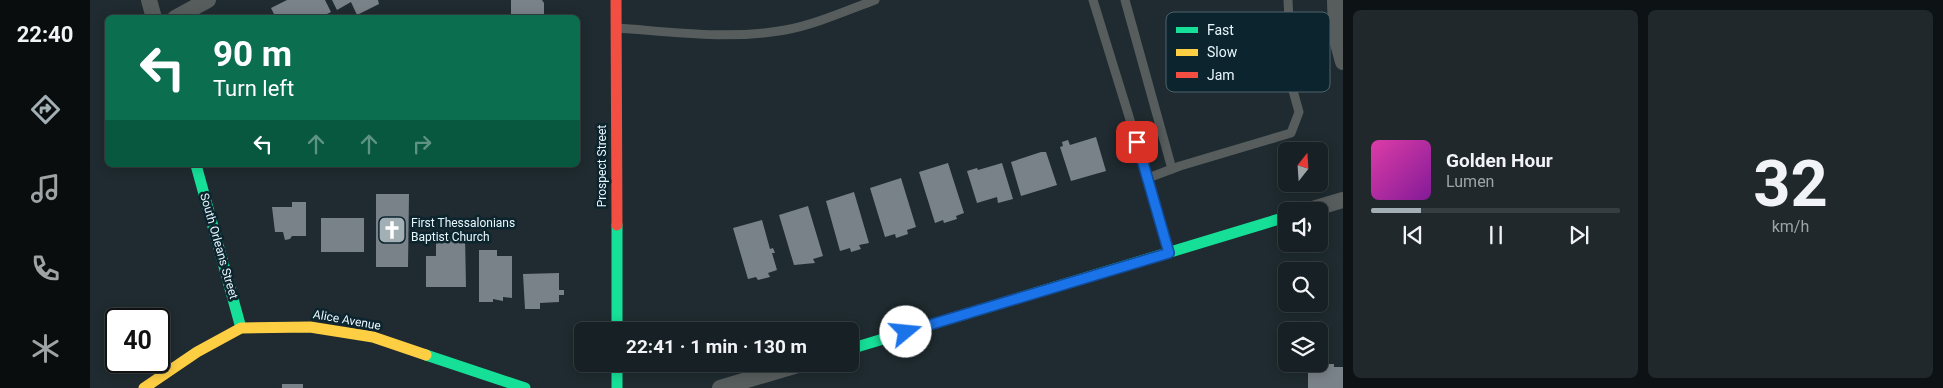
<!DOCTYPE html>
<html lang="en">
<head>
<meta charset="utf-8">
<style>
	body { margin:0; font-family:Roboto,sans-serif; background:#20282c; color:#f1f3f6; height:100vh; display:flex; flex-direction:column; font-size:19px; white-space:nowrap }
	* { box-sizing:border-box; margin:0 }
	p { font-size:16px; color:#9ea3a6 }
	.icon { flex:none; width:28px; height:28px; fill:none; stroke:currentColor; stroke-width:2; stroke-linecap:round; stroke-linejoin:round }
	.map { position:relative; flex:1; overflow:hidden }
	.side { display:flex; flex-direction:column; gap:10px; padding:10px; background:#0d1214; width:600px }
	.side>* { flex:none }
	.top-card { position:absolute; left:15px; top:15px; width:475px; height:152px; border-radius:8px; box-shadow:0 2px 12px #0003,0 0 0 1px #363e41; background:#0b6e4f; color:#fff; overflow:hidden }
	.needle { width:32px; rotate:17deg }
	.controls { position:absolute; left:1188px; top:142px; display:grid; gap:10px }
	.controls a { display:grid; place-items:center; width:50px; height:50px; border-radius:8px; background:#172024; box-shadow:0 2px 12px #0003,0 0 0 1px #363e41; font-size:25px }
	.speed { position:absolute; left:15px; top:308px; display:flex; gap:10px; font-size:25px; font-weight:700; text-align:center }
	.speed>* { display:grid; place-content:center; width:65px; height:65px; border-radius:50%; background:#172024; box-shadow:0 2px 12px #0003,0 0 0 1px #363e41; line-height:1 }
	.speed .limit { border:2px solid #111; border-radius:8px; background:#fff; color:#111 }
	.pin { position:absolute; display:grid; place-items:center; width:42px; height:42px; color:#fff; margin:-21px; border-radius:10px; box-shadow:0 2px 8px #0006 }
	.me { position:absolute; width:55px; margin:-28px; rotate:73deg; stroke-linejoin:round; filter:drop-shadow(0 0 4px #0008) }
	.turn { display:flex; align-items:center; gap:18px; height:105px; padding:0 25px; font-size:22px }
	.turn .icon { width:65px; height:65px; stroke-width:2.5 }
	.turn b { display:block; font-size:35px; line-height:42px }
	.lanes { display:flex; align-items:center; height:48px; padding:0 25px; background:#0003; justify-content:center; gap:25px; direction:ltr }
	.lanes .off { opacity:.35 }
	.side .card { flex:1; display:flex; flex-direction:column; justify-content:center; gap:8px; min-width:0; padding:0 18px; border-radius:8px; background:#20282c }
	.side .dial { align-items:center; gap:0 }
	.dial b { font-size:65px; line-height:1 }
	.song { display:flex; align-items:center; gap:15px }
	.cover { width:60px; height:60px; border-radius:8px; background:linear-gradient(135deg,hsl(320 70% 55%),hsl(290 70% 35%)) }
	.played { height:5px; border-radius:2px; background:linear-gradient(90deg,#a2b0b5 20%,#363e41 20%) }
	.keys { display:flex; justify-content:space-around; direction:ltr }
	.side .tiles { flex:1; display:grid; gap:10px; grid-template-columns:repeat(2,1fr) }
	.trip { position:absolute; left:484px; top:322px; width:285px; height:50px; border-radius:8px; background:#172024; box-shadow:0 2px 12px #0003,0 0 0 1px #363e41; font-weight:700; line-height:50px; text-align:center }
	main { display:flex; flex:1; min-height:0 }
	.tabs { display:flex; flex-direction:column; width:90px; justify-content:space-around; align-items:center; background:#090d0e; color:#9ea3a6 }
	.tabs .icon { width:35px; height:35px }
	.tabs .active { color:#a2b0b5 }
	.tabs b { font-size:22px; color:#f1f3f6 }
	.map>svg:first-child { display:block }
	.building { fill:#7a8289 }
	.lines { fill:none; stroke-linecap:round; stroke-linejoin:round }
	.lane { stroke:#575d5d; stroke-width:9 }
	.street { stroke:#575d5d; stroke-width:16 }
	.fast { stroke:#16e098; stroke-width:11 }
	.slow { stroke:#ffcf43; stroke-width:11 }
	.jam { stroke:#f24e42; stroke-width:11 }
	.route-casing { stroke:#114b97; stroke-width:12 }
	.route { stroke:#1a73e8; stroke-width:9 }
	.labels { text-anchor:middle; stroke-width:5; stroke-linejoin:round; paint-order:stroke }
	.street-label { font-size:12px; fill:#e8f7fd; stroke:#0c242e }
	.poi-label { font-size:12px; fill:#e8f7fd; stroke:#0c242e; text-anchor:start }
	.key { fill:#0c242e; stroke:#4e636c; stroke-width:1 }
	.key-label { font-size:14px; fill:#e8f7fd }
</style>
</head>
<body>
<main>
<nav class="tabs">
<b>22:40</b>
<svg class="icon active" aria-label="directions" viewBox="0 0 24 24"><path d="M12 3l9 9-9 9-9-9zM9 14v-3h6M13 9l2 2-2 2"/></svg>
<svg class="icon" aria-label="music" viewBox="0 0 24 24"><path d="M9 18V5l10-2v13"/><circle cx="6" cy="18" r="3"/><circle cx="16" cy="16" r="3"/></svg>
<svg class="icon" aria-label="phone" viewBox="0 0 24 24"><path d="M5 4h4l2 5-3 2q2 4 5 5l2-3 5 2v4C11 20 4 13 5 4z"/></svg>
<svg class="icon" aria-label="climate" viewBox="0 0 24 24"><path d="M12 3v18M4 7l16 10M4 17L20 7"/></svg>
</nav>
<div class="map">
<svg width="1253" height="388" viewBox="0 0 1253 388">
	<rect width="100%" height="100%" fill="#1f2b30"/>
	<!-- building -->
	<g class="building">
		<path d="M197 0H235L241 12 233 16 234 18H186L181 8Z"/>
		<path d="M242 0H288L289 4 267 15 261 2 247 10Z"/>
		<path d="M421 0H452L454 3V17H421Z"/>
		<path d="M1006 137 1016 171 981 181 970 147 973 146 972 142 978 140 980 145Z"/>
		<path d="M951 152H956L967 185 931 196 921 162Z"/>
		<path d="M858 163 874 213 866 216 867 219 854 223 853 220 845 223 829 172Z"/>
		<path d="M912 163 923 199 908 203 907 197 887 203 877 171 887 168 888 170Z"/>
		<path d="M811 178 826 227 817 230 818 234 806 238 805 234 795 237 780 188Z"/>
		<path d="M764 192 779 243 769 245 771 249 761 252 760 248 750 251 736 201Z"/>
		<path d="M286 194H319L318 267H286Z"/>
		<path d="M202 202H216V236H202L200 239 195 240 193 232H185L182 207H202Z"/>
		<path d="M718 206 733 256 723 259 725 263 704 265 689 215Z"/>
		<rect x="231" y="218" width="43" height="34"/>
		<path d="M672 220 680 249 683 248 685 253H682L687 270 678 273 680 277 668 280 666 277 658 279 643 228Z"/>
		<path d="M346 235H375L376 287H336V256H346Z"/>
		<path d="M389 250H407V256H422V298L413 297V301L403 299V302H389Z"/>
		<path d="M469 273V290H474V295H469V302L450 303V309H435L433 274Z"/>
		<path d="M1227 364H1244V367H1253V388H1218V368H1227Z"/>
		<rect x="192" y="384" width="21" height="4"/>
	</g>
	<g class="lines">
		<!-- lane -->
		<g class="lane">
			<path d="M1003 0 1058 178 1090 166 1201 133 1209 112 1202 87 1198 0"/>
			<path d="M1035 0 1082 169"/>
			<path d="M528 28C583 32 640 40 695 30 724 25 758 10 785 0"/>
			<path d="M1058 178 1079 252"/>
		</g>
		<!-- street -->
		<g class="street">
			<path d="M59 0 64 18"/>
			<path d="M1245 0 1246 36 1253 62"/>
			<path d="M85 18 118 0"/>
			<path d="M1216 211 1253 200"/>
			<path d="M630 388 711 364"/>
		</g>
		<!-- fast -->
		<g class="fast">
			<path d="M106 165 151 328"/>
			<path d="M527 225V331"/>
			<path d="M760 349 1196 217"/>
			<path d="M336 355 435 388"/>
			<path d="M527 364V388"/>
		</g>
		<!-- slow -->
		<path class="slow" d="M54 388 107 352 151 328 220 327 283 337 336 355"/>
		<!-- jam -->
		<path class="jam" d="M526 0 527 225"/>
	</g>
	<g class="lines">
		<defs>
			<path id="route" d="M816 332 1079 253 1047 142"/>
		</defs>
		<!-- route casing -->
		<use href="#route" class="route-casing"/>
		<!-- route -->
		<use href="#route" class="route"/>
	</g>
	<!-- icons -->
	<defs>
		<symbol id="church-square" viewBox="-11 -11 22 22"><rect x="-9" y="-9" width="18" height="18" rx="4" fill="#a2b0b5" stroke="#0c242e"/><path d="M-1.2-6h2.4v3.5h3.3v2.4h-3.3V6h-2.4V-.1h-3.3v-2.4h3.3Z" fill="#fff"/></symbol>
	</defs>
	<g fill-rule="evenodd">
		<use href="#church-square" x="286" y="214" width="32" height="32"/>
	</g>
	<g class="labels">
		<!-- street labels -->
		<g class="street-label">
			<text transform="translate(512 166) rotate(-90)" y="4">Prospect Street</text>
			<text transform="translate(129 246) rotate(74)" y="4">South Orleans Street</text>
			<text transform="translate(257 320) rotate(10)" y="4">Alice Avenue</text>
		</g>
		<!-- poi labels -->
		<g class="poi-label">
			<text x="321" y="227">First Thessalonians<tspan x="321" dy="14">Baptist Church</tspan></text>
		</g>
	</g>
	<!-- legend -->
	<rect x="1076" y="12" width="164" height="80" rx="8" class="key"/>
	<rect x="1086" y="27" width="22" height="6" fill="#16e098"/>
	<rect x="1086" y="49" width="22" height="7" fill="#ffcf43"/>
	<rect x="1086" y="72" width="22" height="6" fill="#f24e42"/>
	<g class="key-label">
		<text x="1117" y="35">Fast</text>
		<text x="1117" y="57">Slow</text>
		<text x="1117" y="80">Jam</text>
	</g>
</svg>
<div class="controls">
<a><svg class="needle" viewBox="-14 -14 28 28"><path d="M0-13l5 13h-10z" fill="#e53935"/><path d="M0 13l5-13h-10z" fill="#9ea3a6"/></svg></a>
<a><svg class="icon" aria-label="sound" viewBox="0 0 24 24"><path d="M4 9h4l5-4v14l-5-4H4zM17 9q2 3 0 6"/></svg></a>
<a><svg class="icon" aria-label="search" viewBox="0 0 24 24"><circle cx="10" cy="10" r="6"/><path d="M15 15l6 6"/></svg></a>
<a><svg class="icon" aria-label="layers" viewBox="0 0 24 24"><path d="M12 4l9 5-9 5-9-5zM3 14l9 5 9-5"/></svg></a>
</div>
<div class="speed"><div class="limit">40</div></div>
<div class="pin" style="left:1047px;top:142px;background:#d93025"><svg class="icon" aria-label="arrive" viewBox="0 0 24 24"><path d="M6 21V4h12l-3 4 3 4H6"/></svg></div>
<svg class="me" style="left:816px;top:332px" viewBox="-20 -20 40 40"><circle r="19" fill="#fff"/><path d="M0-13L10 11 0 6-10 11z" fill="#1a73e8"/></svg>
<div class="trip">22:41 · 1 min · 130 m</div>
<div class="top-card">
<div class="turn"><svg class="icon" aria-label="left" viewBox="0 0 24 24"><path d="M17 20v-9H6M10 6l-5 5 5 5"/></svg><div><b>90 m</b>Turn left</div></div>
<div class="lanes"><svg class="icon" aria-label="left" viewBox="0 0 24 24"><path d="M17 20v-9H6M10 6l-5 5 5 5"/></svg><svg class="icon off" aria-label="ahead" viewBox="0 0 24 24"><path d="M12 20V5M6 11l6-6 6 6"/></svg><svg class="icon off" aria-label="ahead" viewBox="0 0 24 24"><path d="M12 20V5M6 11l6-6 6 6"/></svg><svg class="icon off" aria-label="right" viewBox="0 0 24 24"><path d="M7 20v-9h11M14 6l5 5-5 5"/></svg></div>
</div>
</div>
<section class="side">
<div class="tiles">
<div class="card">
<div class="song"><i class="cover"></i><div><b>Golden Hour</b><p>Lumen</p></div></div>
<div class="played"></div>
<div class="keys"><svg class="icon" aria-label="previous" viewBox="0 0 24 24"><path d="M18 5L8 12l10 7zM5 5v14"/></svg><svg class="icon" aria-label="pause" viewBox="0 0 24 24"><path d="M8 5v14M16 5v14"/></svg><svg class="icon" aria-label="next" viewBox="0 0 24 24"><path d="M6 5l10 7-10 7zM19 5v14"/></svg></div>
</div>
<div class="card dial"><b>32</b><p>km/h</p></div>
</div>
</section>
</main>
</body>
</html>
